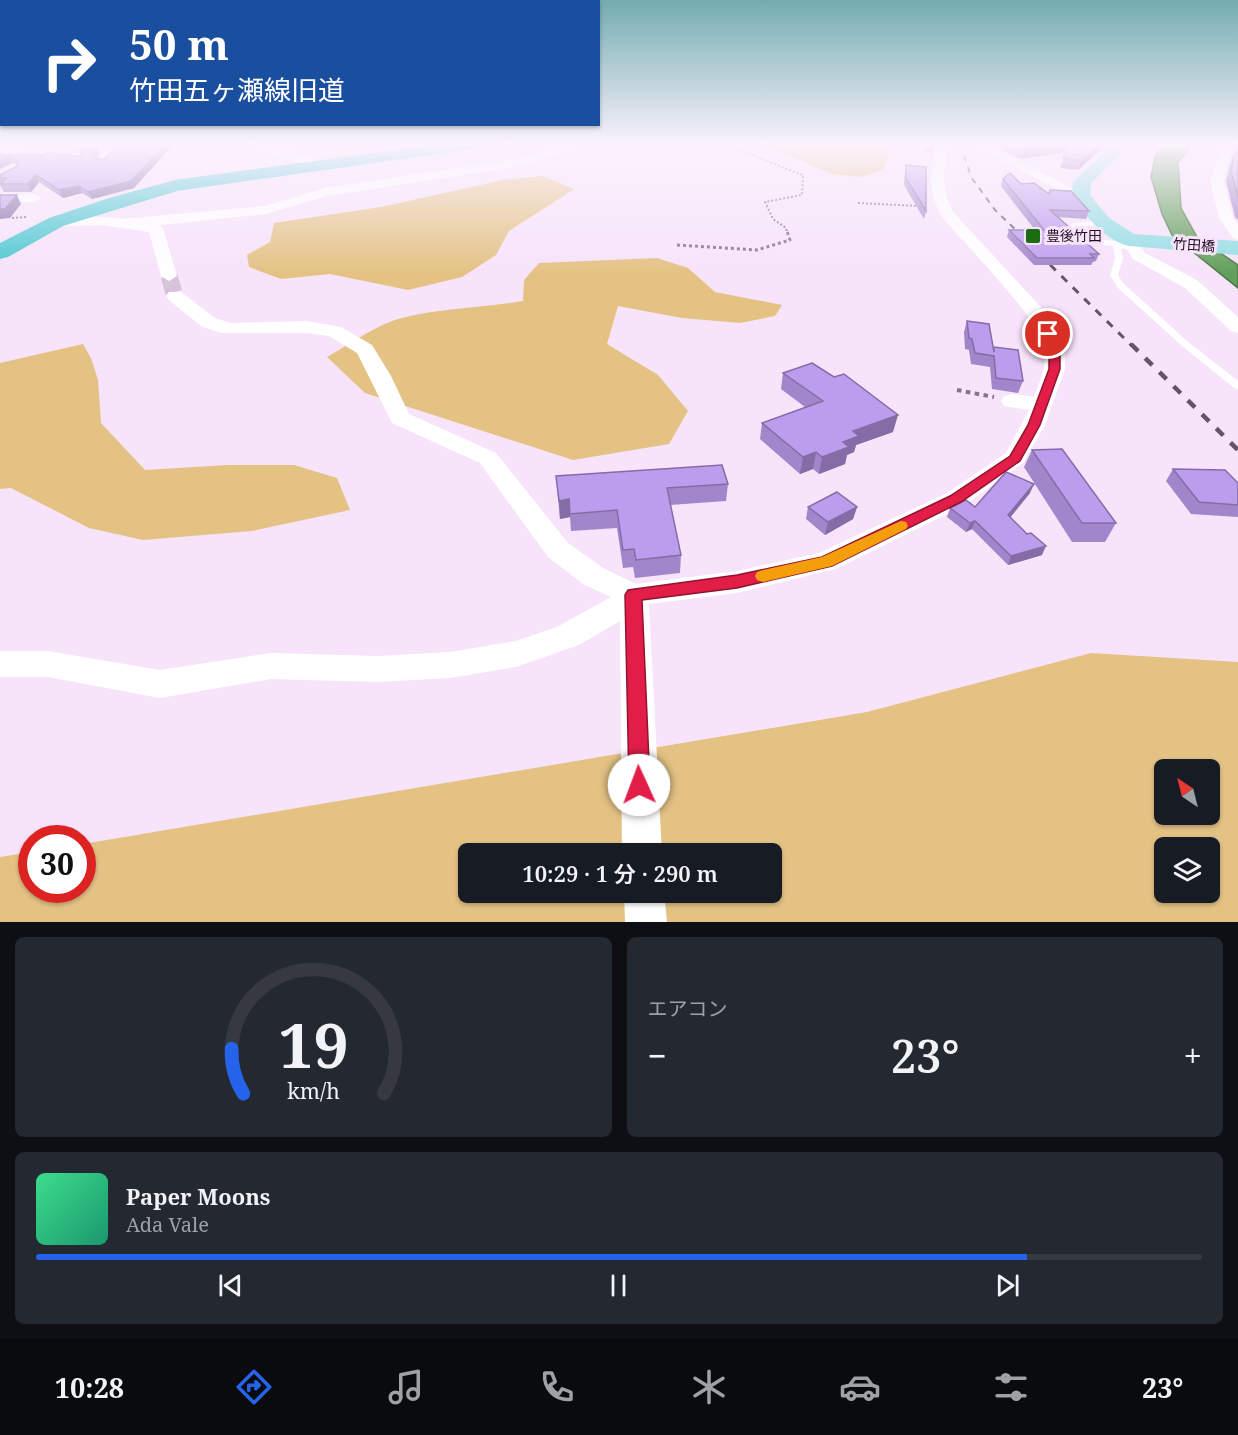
<!DOCTYPE html>
<html lang="ja">
<head>
<meta charset="utf-8">
<style>
	body { margin:0; font-family:"Noto Serif","Noto Sans JP",serif; background:#242831; color:#f1f3f6; height:100vh; display:flex; flex-direction:column; font-size:22px; white-space:nowrap }
	* { box-sizing:border-box; margin:0 }
	p { font-size:20px; color:#9ea1a6 }
	.icon { flex:none; width:33px; height:33px; fill:none; stroke:currentColor; stroke-width:2; stroke-linecap:round; stroke-linejoin:round }
	.map { position:relative; height:922px; overflow:hidden }
	.details { display:flex; flex-direction:column; gap:15px; padding:15px; background:#0d0f14; flex:1 }
	.details>* { flex:none }
	.guide { position:absolute; left:0px; top:0px; width:600px; height:126px; box-shadow:0 2px 4px #0004; background:#1a4fa0; color:#fff; overflow:hidden }
	.needle { width:39px; rotate:325deg }
	.buttons { position:absolute; left:1154px; top:759px; display:grid; gap:12px }
	.buttons a { display:grid; place-items:center; width:66px; height:66px; border-radius:9px; background:#171b24; box-shadow:0 2px 4px #0004; font-size:30px }
	.speed { position:absolute; left:18px; top:825px; display:flex; gap:12px; font-size:30px; font-weight:700; text-align:center }
	.speed>* { display:grid; place-content:center; width:78px; height:78px; border-radius:50%; background:#171b24; box-shadow:0 2px 4px #0004; line-height:1 }
	.speed .limit { border:9px solid #d22; background:#fff; color:#111 }
	.pin { position:absolute; display:grid; place-items:center; width:51px; height:51px; color:#fff; margin:-26px; border:3px solid #fff; border-radius:50%; box-shadow:0 2px 6px #0007 }
	.me { position:absolute; width:66px; margin:-33px; rotate:358deg; stroke-linejoin:round; filter:drop-shadow(0 0 4px #0008) }
	.turn { display:flex; align-items:center; gap:21px; height:126px; padding:0 30px; font-size:27px }
	.turn .icon { width:78px; height:78px; stroke-width:2.5 }
	.turn b { display:block; font-size:42px; line-height:51px }
	.big { font-size:45px; font-weight:600; line-height:1.1 }
	.details .tile { flex:1; display:flex; flex-direction:column; justify-content:center; gap:9px; min-width:0; padding:0 21px; border-radius:9px; background:#242831 }
	.details .dial { align-items:center; gap:0 }
	.dial svg { height:156px; overflow:visible; fill:none; stroke:#363941; stroke-width:7; stroke-linecap:round; text-anchor:middle }
	.dial text { fill:#f1f3f6; stroke:none }
	.song { display:flex; align-items:center; gap:18px }
	.cover { width:72px; height:72px; border-radius:9px; background:linear-gradient(135deg,hsl(150 70% 55%),hsl(160 70% 35%)) }
	.played { height:6px; border-radius:3px; background:linear-gradient(90deg,#2563eb 85%,#363941 85%) }
	.keys { display:flex; justify-content:space-around; direction:ltr }
	.heat { display:flex; justify-content:space-between; align-items:center; font-size:33px; direction:ltr }
	.details .tiles { flex:1; display:grid; gap:15px; grid-template-columns:1fr 1fr }
	.tile:last-child { grid-column:span 2 }
	.trip { position:absolute; left:458px; top:843px; width:324px; height:60px; border-radius:9px; background:#171b24; box-shadow:0 2px 4px #0004; font-weight:600; line-height:60px; text-align:center }
	.dock { display:flex; height:96px; justify-content:space-around; align-items:center; background:#090b0e; color:#9ea1a6 }
	.dock .icon { width:42px; height:42px }
	.dock .selected { color:#2563eb }
	.dock b { font-size:27px; color:#f1f3f6 }
	.map>svg:first-child { display:block }
	.green { fill:#e4c284; fill-rule:evenodd }
	.water { fill:#629f5b; stroke:#4e744a; stroke-width:1.5 }
	.lines { fill:none; stroke-linecap:round; stroke-linejoin:round }
	.street-tunnel { stroke:#d7c3da; stroke-width:17; stroke-dasharray:17 8; stroke-linecap:butt }
	.path-far2 { stroke:#867389; stroke-width:2; stroke-dasharray:2 2; stroke-linecap:butt }
	.path-far1 { stroke:#867389; stroke-width:3; stroke-dasharray:3 3; stroke-linecap:butt }
	.path { stroke:#867389; stroke-width:4; stroke-dasharray:4.5 4.5; stroke-linecap:butt }
	.lane { fill:#fff; fill-rule:evenodd }
	.street { fill:#fff; fill-rule:evenodd }
	.primary { fill:#92dee3; fill-rule:evenodd }
	.highway { fill:#4ac8d0; fill-rule:evenodd }
	.rail-far2 { stroke:#655368; stroke-width:2; stroke-dasharray:6 6; stroke-linecap:butt }
	.rail-far1 { stroke:#655368; stroke-width:3; stroke-dasharray:8 8; stroke-linecap:butt }
	.rail { stroke:#655368; stroke-width:4.5; stroke-dasharray:10 10; stroke-linecap:butt }
	.wall { fill:#a286cc }
	.shaded-wall { fill:#846da6 }
	.building { fill:#bc9ced; stroke:#846da6; stroke-width:1.5 }
	.route { fill:#e11d48; stroke:#92132f; stroke-width:1.5 }
	.slow { fill:#f59e0b }
	.poi-dot { fill:#1c6d12; stroke:#f7e3fa; stroke-width:2 }
	.labels { text-anchor:middle; stroke-width:6; stroke-linejoin:round; paint-order:stroke }
	.far-poi-label { font-size:14px; fill:#211024; stroke:#f7e3fa; text-anchor:start }
	.far-street-label { font-size:14px; fill:#211024; stroke:#f7e3fa }
</style>
</head>
<body>
<div class="map">
<svg width="1238" height="922" viewBox="0 0 1238 922">
	<rect width="100%" height="100%" fill="#f7e3fa"/>
	<!-- green -->
	<g class="green">
		<path d="M762 144H865L890 153 883 170 860 177 832 174Z"/>
		<path d="M542 176 574 189 509 231 496 255 462 277 408 290 330 274 281 279 249 267 247 255 270 242 274 223 381 207 503 180Z"/>
		<path d="M657 258 688 268 715 292 782 305 775 316 740 323 682 318 618 306 607 344 658 375 688 411 669 444 573 460 365 393 327 357C348 345 375 326 398 319 438 308 481 308 523 301L524 280 539 263Z"/>
		<path d="M83 344 91 358 98 380 101 423 145 470 228 465H294L337 478 350 510 252 531 143 540 89 528 11 488 0 489V363Z"/>
		<path d="M1091 653 1238 662V922H0V857L31 852 32 890H82L83 844 867 712ZM1164 770H1209V814H1164ZM1164 848H1209V892H1164ZM468 854H771V892H468Z"/>
	</g>
	<!-- water -->
	<path class="water" d="M1165 144H1194L1178 162 1181 208 1197 237 1238 265V288L1172 235 1162 214 1151 177 1155 157Z"/>
	<g class="lines">
		<!-- street-tunnel -->
		<path class="street-tunnel" d="M169 276 175 296"/>
		<!-- path-far2 -->
		<g class="path-far2">
			<path d="M722 144C750 153 775 165 803 175L802 195 765 202 773 219 786 228 787 232"/>
			<path d="M858 203 920 206"/>
			<path d="M12 218 27 217"/>
		</g>
		<!-- path-far1 -->
		<path class="path-far1" d="M677 245 757 250 790 240 787 231"/>
		<!-- path -->
		<path class="path" d="M957 390 994 397"/>
		<!-- lane -->
		<path class="lane" d="M1102 220H1105V224L1079 227 1091 238 1124 242 1137 245 1138 247 1134 249H1121L1123 259 1118 275 1124 284 1187 341 1238 381V389L1234 388 1181 345 1118 288 1110 275 1115 259 1113 246C1094 245 1080 242 1070 225L1074 223Z"/>
		<!-- street -->
		<g class="street">
			<path d="M0 144H27L21 148 0 151Z"/>
			<path d="M118 144H134L116 153 107 164H99L97 161 108 147Z"/>
			<path d="M252 144C274 143 301 156 323 161L325 164 319 168 280 158Z"/>
			<path d="M566 144H583L527 165 327 196 266 214 160 225 163 228 177 276 169 281 161 276 149 232 101 225 56 226 49 222C59 212 108 217 123 219L265 206 325 188 525 158Z"/>
			<path d="M937 144H949C943 169 940 190 954 213L1050 317 1065 346V369L1045 425 1023 463 965 505 836 569 737 593 649 604 662 854H622L620 621 579 645 516 667 450 678 378 682 271 679 160 698 48 677H0V651H48L160 670 271 653 378 656 450 652 516 641 557 627 611 597 583 584 548 557 480 463 392 423 357 353 329 336 307 333H221L201 326 169 300 166 296 169 292H181L215 318 230 323 307 321 341 327 372 345 391 376 409 414 496 453 568 543 603 568 636 584 737 571 819 553 947 493 1006 453 1029 410 1004 406 1001 401 1004 396 1012 394 1034 397C1040 381 1047 367 1045 348 1043 323 963 242 943 218 927 193 930 171 937 144Z"/>
			<path d="M971 144H986L1088 196 1081 200 1076 199Z"/>
			<path d="M1233 144H1238V150L1231 152 1224 181 1233 218 1238 224V240L1233 238 1219 218 1210 181 1220 150Z"/>
			<path d="M0 194H34L41 198 34 202H0Z"/>
			<path d="M1129 235 1134 237 1145 253 1197 280 1238 317V333L1231 331 1185 288 1133 259 1121 240Z"/>
			<path d="M624 892H664L667 922H625Z"/>
		</g>
		<!-- primary -->
		<path class="primary" d="M1114 144H1131L1091 183 1090 195 1109 218 1134 234 1238 241V255L1129 246C1104 240 1086 216 1072 196L1073 182Z"/>
		<!-- highway -->
		<path class="highway" d="M437 144H481L473 149 177 191 63 226 8 257 0 259V243L49 218 109 198 175 180Z"/>
		<!-- rail-far2 -->
		<path class="rail-far2" d="M961 144 971 177 995 210 1018 232"/>
		<!-- rail-far1 -->
		<path class="rail-far1" d="M1016 231 1132 346"/>
		<!-- rail -->
		<path class="rail" d="M1131 344 1238 450"/>
	</g>
	<!-- wall -->
	<g class="wall">
		<path d="M925 144H935L933 153 923 152Z"/>
		<path d="M991 144H1107L1078 170 1060 168 1066 152 1021 159Z"/>
		<path d="M1237 147H1238V220L1235 217 1226 181 1232 156Z"/>
		<path d="M79 150 100 154 97 159 134 188 92 199 82 193 63 198 39 182 31 192H4L0 185V175L16 167 17 165 0 155 82 157Z"/>
		<path d="M906 165 926 211 924 219 904 185 905 172Z"/>
		<path d="M1003 179 1021 184 1049 194 1089 211 1086 219 1058 217 1099 254 1096 261 1093 262 1091 265H1034L1007 237 1009 230H1035L1001 186Z"/>
		<path d="M967 321 993 348 1023 381 1018 393 992 389 990 367 971 364 969 350 965 349 964 332Z"/>
		<path d="M783 373 893 432 856 445 854 452 847 455 845 464 819 474 813 469 800 474 760 439 762 423 805 407 781 389Z"/>
		<path d="M1032 450 1116 523 1105 542H1072L1024 467Z"/>
		<path d="M1173 469 1238 483V517L1191 514 1166 481Z"/>
		<path d="M556 476 728 484 726 501 670 505 681 555 680 573 635 578 633 567 623 568 617 528 571 531 570 517 560 519Z"/>
		<path d="M1030 493 1010 517 1042 555 1008 565 972 529 966 532 947 517 950 508 975 507Z"/>
		<path d="M808 507H857L853 519 825 535 806 519Z"/>
	</g>
	<!-- shaded-wall -->
	<g class="shaded-wall">
		<path d="M166 144H174L134 188 92 199 88 192Z"/>
		<path d="M1065 144H1070L1067 152 1021 159 1024 150Z"/>
		<path d="M1100 144H1107L1078 170 1081 161Z"/>
		<path d="M97 147 100 154 95 162 92 155Z"/>
		<path d="M10 156 13 163 0 169V161Z"/>
		<path d="M36 175 39 182 31 192 28 184Z"/>
		<path d="M79 186 82 193 63 198 59 190Z"/>
		<path d="M17 195 21 204 10 218 0 219V209Z"/>
		<path d="M898 415 893 432 856 445 854 452 847 455 845 464 819 474 822 457 843 442 853 431Z"/>
		<path d="M816 452 813 469 800 474 803 457Z"/>
		<path d="M1034 484 1030 493 1005 524 1008 515Z"/>
		<path d="M569 499 570 517 560 519 559 501Z"/>
		<path d="M857 507 853 519 825 535 828 522Z"/>
		<path d="M975 521 972 529 966 532 970 523Z"/>
		<path d="M1046 546 1042 555 1008 565 1011 556Z"/>
	</g>
	<!-- building -->
	<g class="building">
		<path d="M124 144H166L131 181 88 192 79 186 59 190 36 175 28 184H0L6 178H0V175L16 167 19 162 10 156 0 161V155H43L48 153 83 157 79 150 97 147 92 155 96 159H104L115 148Z"/>
		<path d="M1011 144H1065L1024 150Z"/>
		<path d="M1069 144H1100L1081 161 1063 158Z"/>
		<path d="M1237 147H1238V197L1231 171Z"/>
		<path d="M906 165 926 167V211L906 178Z"/>
		<path d="M1010 173 1021 184 1034 183 1049 194 1050 190 1071 191 1089 211 1050 210 1099 254H1090L1094 258H1037L1009 230H1044L1003 179Z"/>
		<path d="M0 195H17L5 209H0Z"/>
		<path d="M967 321 989 324 994 352V347L1018 350 1023 381 996 378 994 356 975 353 972 339 969 338Z"/>
		<path d="M812 363 834 377 844 374 898 415 853 431 859 436 843 442 849 447 822 457 816 452 803 457 762 423 823 401 783 373Z"/>
		<path d="M1062 449 1116 523H1082L1032 450Z"/>
		<path d="M722 465 728 484 667 488 681 555 636 560 634 549 623 550 617 510 570 514 569 499 559 501 556 476Z"/>
		<path d="M1173 469 1225 470 1238 483V505L1199 502Z"/>
		<path d="M1006 472 1034 484 1008 515 1027 534 1031 533 1046 546 1011 556 975 521 970 523 950 508 966 500 975 507Z"/>
		<path d="M837 492 857 507 828 522 808 507Z"/>
	</g>
	<!-- sky -->
	<linearGradient id="sky" x2="0" y2="1"><stop stop-color="#72acb0"/><stop offset="0.53" stop-color="#fbf2fd"/><stop offset="1" stop-color="#fbf2fd" stop-opacity="0"/></linearGradient>
	<rect width="1238" height="273" fill="url(#sky)"/>
	<!-- route -->
	<path class="route" d="M1048 330 1052 331 1060 346V369L1040 425 1020 461 961 502 832 566 737 588 642 600 650 785 646 792 639 795 632 792 629 785 625 595 628 590 737 575 822 557 950 496 1010 456 1028 425 1049 369V346L1043 334Z"/>
	<!-- slow -->
	<path class="slow" d="M901 521 906 522 908 526 906 529 832 566 763 582 757 580 755 576 757 572 763 570 822 557Z"/>
	<!-- markers -->
	<rect class="poi-dot" x="1025" y="228" width="16" height="16" rx="3"/>
	<g class="labels">
		<!-- far-poi labels -->
		<g class="far-poi-label">
			<text x="1046" y="241">豊後竹田</text>
		</g>
		<!-- far-street labels -->
		<g class="far-street-label">
			<text transform="translate(1194 245) rotate(4)" y="5">竹田橋</text>
		</g>
	</g>
</svg>
<div class="buttons">
<a><svg class="needle" viewBox="-14 -14 28 28"><path d="M0-13l5 13h-10z" fill="#e53935"/><path d="M0 13l5-13h-10z" fill="#9ea1a6"/></svg></a>
<a><svg class="icon" aria-label="layers" viewBox="0 0 24 24"><path d="M12 4l9 5-9 5-9-5zM3 14l9 5 9-5"/></svg></a>
</div>
<div class="speed"><div class="limit">30</div></div>
<div class="pin" style="left:1048px;top:334px;background:#d93025"><svg class="icon" aria-label="arrive" viewBox="0 0 24 24"><path d="M6 21V4h12l-3 4 3 4H6"/></svg></div>
<svg class="me" style="left:639px;top:785px" viewBox="-20 -20 40 40"><circle r="19" fill="#fff"/><path d="M0-13L10 11 0 6-10 11z" fill="#e11d48"/></svg>
<div class="trip">10:29 · 1 分 · 290 m</div>
<div class="guide">
<div class="turn"><svg class="icon" aria-label="right" viewBox="0 0 24 24"><path d="M7 20v-9h11M14 6l5 5-5 5"/></svg><div><b>50 m</b>竹田五ヶ瀬線旧道</div></div>
</div>
</div>
<section class="details">
<div class="tiles">
<div class="tile dial"><svg viewBox="0 0 100 80">
<path d="M14 69A42 42 0 1 1 86 69"/>
<path d="M14 69A42 42 0 0 1 8 46" stroke="#2563eb"/>
<text x="50" y="56" font-size="32" font-weight="700">19</text>
<text x="50" y="72" font-size="11">km/h</text>
</svg></div>
<div class="tile"><p>エアコン</p>
<div class="heat"><a>−</a><b class="big">23°</b><a>+</a></div>
</div>
<div class="tile">
<div class="song"><i class="cover"></i><div><b>Paper Moons</b><p>Ada Vale</p></div></div>
<div class="played"></div>
<div class="keys"><svg class="icon" aria-label="previous" viewBox="0 0 24 24"><path d="M18 5L8 12l10 7zM5 5v14"/></svg><svg class="icon" aria-label="pause" viewBox="0 0 24 24"><path d="M8 5v14M16 5v14"/></svg><svg class="icon" aria-label="next" viewBox="0 0 24 24"><path d="M6 5l10 7-10 7zM19 5v14"/></svg></div>
</div>
</div>
</section>
<nav class="dock">
<b>10:28</b>
<svg class="icon selected" aria-label="directions" viewBox="0 0 24 24"><path d="M12 3l9 9-9 9-9-9zM9 14v-3h6M13 9l2 2-2 2"/></svg>
<svg class="icon" aria-label="music" viewBox="0 0 24 24"><path d="M9 18V5l10-2v13"/><circle cx="6" cy="18" r="3"/><circle cx="16" cy="16" r="3"/></svg>
<svg class="icon" aria-label="phone" viewBox="0 0 24 24"><path d="M5 4h4l2 5-3 2q2 4 5 5l2-3 5 2v4C11 20 4 13 5 4z"/></svg>
<svg class="icon" aria-label="climate" viewBox="0 0 24 24"><path d="M12 3v18M4 7l16 10M4 17L20 7"/></svg>
<svg class="icon" aria-label="car" viewBox="0 0 24 24"><path d="M5 17H2v-5l4-1 3-4h7l3 4 3 1v5h-3M9 17h6M6 11h13"/><circle cx="7" cy="17" r="2"/><circle cx="17" cy="17" r="2"/></svg>
<svg class="icon" aria-label="filters" viewBox="0 0 24 24"><path d="M4 7h16M4 17h16"/><circle cx="9" cy="7" r="2"/><circle cx="15" cy="17" r="2"/></svg>
<b>23°</b>
</nav>
</body>
</html>
